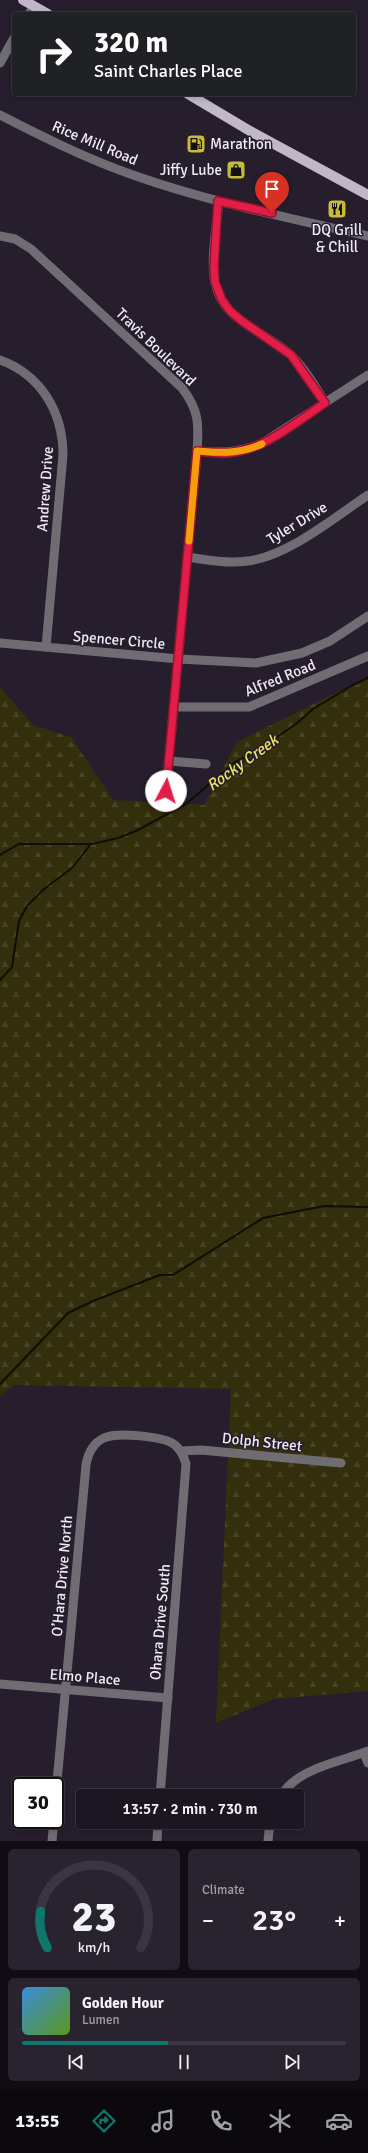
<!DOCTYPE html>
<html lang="en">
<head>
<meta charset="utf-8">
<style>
	body { margin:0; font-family:Signika,sans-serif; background:#29232f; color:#f1f3f6; height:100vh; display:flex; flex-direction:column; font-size:15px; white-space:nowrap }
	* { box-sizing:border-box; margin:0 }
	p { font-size:13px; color:#a09fa5 }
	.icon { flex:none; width:22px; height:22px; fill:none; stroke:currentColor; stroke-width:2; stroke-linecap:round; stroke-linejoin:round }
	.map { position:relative; height:1841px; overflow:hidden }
	.drawer { display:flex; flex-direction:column; gap:8px; padding:8px; background:#0f0c13; flex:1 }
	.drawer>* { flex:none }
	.hud { position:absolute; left:12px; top:12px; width:344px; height:84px; border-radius:4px; box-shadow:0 2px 6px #0003,0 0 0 1px #3a3540; background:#202124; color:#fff; overflow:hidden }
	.speed { position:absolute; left:12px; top:1777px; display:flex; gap:8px; font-size:20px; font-weight:700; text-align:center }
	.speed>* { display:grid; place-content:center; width:52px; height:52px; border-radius:50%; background:#1c1622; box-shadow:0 2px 6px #0003,0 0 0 1px #3a3540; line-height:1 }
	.speed .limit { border:2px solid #111; border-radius:6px; background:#fff; color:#111 }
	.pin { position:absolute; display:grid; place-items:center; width:34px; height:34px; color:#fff; margin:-41px -17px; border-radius:50% 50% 50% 0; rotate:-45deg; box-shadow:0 0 4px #0007 }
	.pin .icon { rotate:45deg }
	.me { position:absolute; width:44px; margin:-22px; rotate:5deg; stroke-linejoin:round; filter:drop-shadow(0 0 3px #0008) }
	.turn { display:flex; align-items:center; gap:14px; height:84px; padding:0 16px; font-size:18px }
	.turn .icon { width:52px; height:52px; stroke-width:2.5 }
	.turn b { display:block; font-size:28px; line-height:34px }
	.big { font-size:30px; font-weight:600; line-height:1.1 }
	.drawer .tile { flex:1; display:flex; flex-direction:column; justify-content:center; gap:6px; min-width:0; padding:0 14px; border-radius:6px; background:#29232f }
	.drawer .dial { align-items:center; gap:0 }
	.dial svg { height:104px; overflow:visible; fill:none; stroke:#3a3540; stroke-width:7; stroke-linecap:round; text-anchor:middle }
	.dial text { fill:#f1f3f6; stroke:none }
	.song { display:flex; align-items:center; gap:12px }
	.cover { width:48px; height:48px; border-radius:6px; background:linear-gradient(135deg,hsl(210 70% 55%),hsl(90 70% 35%)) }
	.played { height:4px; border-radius:2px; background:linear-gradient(90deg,#0f766e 45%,#3a3540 45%) }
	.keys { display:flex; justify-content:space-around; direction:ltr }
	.heat { display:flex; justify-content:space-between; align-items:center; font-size:22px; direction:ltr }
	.drawer .tiles { flex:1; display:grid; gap:8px; grid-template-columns:1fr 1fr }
	.tile:last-child { grid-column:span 2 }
	.trip { position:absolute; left:76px; top:1789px; width:228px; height:40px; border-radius:4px; background:#1c1622; box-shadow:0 2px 6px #0003,0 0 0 1px #3a3540; font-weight:600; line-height:40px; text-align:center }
	.menu { display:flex; height:64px; justify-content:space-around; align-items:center; background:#0b090e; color:#a09fa5 }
	.menu .icon { width:28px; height:28px }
	.menu .selected { color:#0f766e }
	.menu b { font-size:18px; color:#f1f3f6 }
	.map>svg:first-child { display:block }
	.forest { fill:url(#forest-firs) }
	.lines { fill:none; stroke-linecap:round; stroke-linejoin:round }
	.stream { stroke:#0f0e03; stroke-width:2 }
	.minor { stroke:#706c74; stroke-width:9 }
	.major { stroke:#c0b7c8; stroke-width:10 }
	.route-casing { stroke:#92132f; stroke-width:10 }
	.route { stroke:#e11d48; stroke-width:7 }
	.slow { stroke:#f59e0b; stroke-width:7 }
	.labels { text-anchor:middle; stroke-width:3; stroke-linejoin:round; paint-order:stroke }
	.street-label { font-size:15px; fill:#f0eaf5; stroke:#261e2d }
	.poi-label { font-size:15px; fill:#f0eaf5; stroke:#261e2d; text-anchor:start }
	.water-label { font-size:16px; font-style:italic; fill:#f0e260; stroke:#261e2d }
</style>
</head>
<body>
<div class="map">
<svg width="368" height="1841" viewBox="0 0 368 1841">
	<defs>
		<pattern id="forest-firs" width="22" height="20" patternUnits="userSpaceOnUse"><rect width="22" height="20" fill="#332f0c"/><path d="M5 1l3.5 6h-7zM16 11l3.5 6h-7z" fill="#474324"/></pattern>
	</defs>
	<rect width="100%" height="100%" fill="#261e2d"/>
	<!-- forest -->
	<path class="forest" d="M368 677V1691L274 1699 216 1723 231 1389 14 1385 0 1396V687L33 725 71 737 113 800 204 805 237 742Z"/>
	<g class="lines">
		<!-- stream -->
		<g class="stream">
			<path d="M0 855 19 844H92L118 838 136 831 186 804 234 763 255 752 296 724 313 709 351 686 368 678"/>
			<path d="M0 980 12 967 19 921 27 906 44 889 72 868 91 844"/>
			<path d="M0 1384 68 1313 93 1301 160 1275H173L263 1218 324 1206 368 1207"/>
		</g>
		<!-- minor -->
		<g class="minor">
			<path d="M29 14 34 6"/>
			<path d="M0 63 14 38"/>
			<path d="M0 115C43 137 87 159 133 175 209 202 290 218 368 236"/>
			<path d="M219 201C217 225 210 259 215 282 222 322 266 331 292 356 305 369 316 387 325 403"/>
			<path d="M0 236 15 239 31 249 182 388C199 410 199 424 197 451L166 791"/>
			<path d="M0 360C41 375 63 412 63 455L46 647"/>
			<path d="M197 451C222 453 237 453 261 444L368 375"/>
			<path d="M187 557C207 560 228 564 248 561 288 556 335 517 368 495"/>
			<path d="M0 643 179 659 256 663 302 653 330 641 368 616"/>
			<path d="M174 707H249L368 656"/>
			<path d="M169 761 206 764"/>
			<path d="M181 1451 201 1450 341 1463"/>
			<path d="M0 1684 168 1698"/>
			<path d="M364 1753 368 1763"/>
			<path d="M281 1796C297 1768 340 1762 368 1751"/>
			<path d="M55 1804 86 1465C88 1453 93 1443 104 1438 116 1432 165 1436 175 1445 181 1450 184 1457 186 1464L160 1796"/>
			<path d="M52 1841 54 1820"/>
			<path d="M157 1841 158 1822"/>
			<path d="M268 1841 270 1822"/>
		</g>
		<!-- major -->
		<g class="major">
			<path d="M23 0 48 14"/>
			<path d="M188 94 250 131 368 195"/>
		</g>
	</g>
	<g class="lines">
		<defs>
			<path id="route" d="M166 791 197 451C207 452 218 454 228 453 264 450 295 423 325 403L291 355 242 321 230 311 222 300 215 282 214 266 218 201 272 213"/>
		</defs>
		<!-- route casing -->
		<use href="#route" class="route-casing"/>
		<!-- route -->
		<use href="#route" class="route"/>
		<!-- slow -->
		<path class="slow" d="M189 541 197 451C220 453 240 454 262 444"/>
	</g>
	<!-- icons -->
	<defs>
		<symbol id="fuel-square" viewBox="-11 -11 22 22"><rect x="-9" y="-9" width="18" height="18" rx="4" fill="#c9bb3a" stroke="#261e2d"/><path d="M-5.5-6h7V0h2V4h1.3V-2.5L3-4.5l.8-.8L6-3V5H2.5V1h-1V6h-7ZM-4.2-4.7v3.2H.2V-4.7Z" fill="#111"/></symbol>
		<symbol id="shop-square" viewBox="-11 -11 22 22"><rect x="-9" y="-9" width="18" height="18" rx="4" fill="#c9bb3a" stroke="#261e2d"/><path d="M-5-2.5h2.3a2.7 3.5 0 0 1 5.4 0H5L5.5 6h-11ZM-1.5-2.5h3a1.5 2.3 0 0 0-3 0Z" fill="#111"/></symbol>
		<symbol id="restaurant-square" viewBox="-11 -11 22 22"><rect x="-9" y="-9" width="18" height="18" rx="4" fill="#c9bb3a" stroke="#261e2d"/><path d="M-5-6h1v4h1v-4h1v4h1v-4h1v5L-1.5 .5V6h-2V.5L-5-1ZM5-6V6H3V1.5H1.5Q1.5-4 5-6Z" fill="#111"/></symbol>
	</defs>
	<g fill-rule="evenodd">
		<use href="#fuel-square" x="185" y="133" width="22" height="22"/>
		<use href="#shop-square" x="225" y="159" width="22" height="22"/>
		<use href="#restaurant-square" x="326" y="198" width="22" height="22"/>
	</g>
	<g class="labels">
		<!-- street labels -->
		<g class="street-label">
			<text transform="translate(95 143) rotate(23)" y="5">Rice Mill Road</text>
			<text transform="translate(156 347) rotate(44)" y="5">Travis Boulevard</text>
			<text transform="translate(45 489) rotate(-86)" y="5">Andrew Drive</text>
			<text transform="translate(297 523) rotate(-31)" y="5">Tyler Drive</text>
			<text transform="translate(119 640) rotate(5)" y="5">Spencer Circle</text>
			<text transform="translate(280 678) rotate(-22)" y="5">Alfred Road</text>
			<text transform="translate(262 1442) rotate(6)" y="5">Dolph Street</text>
			<text transform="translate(62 1576) rotate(-85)" y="5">O’Hara Drive North</text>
			<text transform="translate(160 1622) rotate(-85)" y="5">Ohara Drive South</text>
			<text transform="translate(85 1677) rotate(5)" y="5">Elmo Place</text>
		</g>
		<!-- poi labels -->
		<g class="poi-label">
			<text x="210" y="149">Marathon</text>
			<text x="222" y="175" text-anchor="end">Jiffy Lube</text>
			<text x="337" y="235" text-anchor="middle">DQ Grill<tspan x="337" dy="17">&amp; Chill</tspan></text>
		</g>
		<!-- water labels -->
		<g class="water-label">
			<text transform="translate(242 762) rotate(-36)" y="6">Rocky Creek</text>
		</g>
	</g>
</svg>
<div class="speed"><div class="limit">30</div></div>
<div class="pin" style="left:272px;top:213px;background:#d93025"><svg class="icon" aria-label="arrive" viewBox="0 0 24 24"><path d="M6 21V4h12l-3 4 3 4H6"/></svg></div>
<svg class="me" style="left:166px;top:791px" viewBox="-20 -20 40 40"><circle r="19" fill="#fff"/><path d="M0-13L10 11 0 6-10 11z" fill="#e11d48"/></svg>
<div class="trip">13:57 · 2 min · 730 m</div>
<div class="hud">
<div class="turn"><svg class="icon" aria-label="right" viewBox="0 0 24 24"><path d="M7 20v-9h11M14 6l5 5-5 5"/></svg><div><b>320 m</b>Saint Charles Place</div></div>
</div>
</div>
<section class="drawer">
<div class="tiles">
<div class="tile dial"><svg viewBox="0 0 100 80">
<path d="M14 69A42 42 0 1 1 86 69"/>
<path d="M14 69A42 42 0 0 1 9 41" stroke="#0f766e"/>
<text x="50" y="56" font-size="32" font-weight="700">23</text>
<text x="50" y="72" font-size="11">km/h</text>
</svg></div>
<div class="tile"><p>Climate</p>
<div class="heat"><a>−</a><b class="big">23°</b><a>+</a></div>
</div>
<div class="tile">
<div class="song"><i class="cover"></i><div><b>Golden Hour</b><p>Lumen</p></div></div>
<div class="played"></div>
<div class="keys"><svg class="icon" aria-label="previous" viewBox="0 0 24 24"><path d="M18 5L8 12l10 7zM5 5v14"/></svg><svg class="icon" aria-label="pause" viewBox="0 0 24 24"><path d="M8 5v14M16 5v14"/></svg><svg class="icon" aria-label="next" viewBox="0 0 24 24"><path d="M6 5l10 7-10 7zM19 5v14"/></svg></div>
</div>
</div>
</section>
<nav class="menu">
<b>13:55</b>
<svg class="icon selected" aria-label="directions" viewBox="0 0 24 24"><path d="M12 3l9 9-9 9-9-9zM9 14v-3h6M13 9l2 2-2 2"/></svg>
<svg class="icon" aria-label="music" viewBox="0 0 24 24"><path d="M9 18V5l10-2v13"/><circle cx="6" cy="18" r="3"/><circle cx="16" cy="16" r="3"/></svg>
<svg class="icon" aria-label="phone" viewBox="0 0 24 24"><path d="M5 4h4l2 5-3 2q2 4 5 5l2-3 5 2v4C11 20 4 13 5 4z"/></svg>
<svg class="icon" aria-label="climate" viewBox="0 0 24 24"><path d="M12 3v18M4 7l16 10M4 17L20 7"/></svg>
<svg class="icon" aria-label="car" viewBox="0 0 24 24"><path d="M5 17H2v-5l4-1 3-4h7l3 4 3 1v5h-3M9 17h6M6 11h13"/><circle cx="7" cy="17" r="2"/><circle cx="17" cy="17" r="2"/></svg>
</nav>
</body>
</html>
